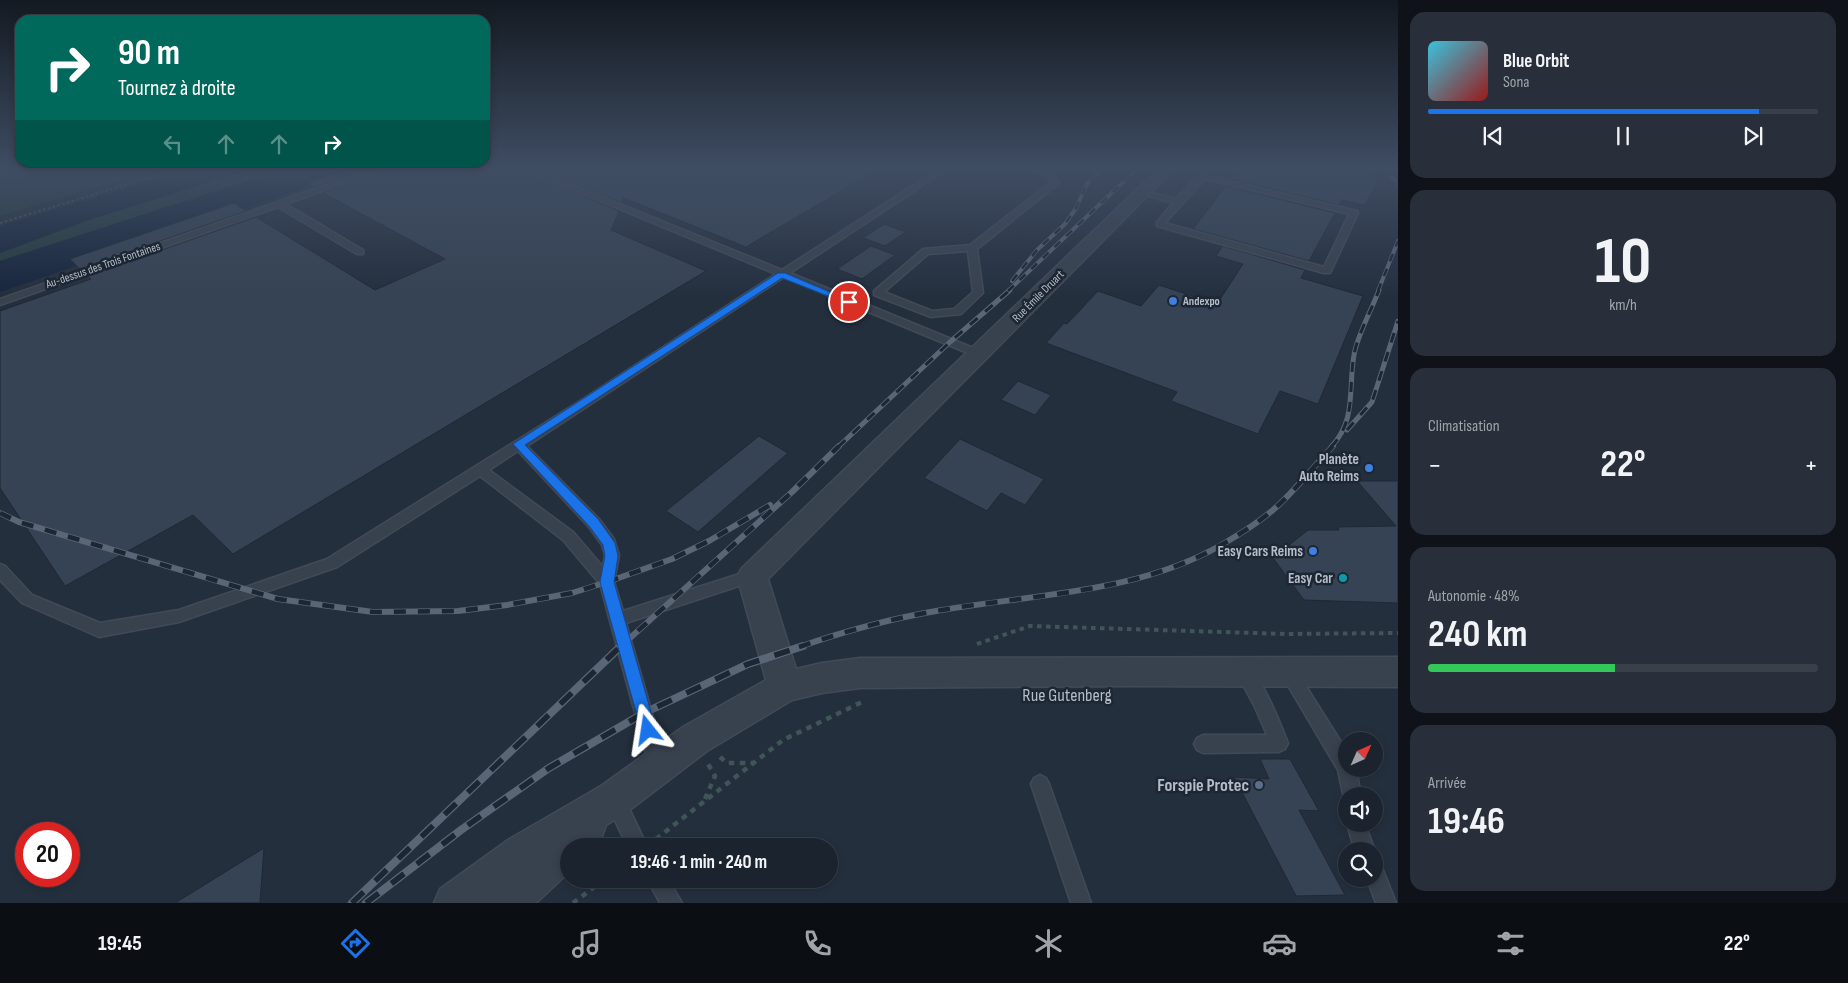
<!DOCTYPE html>
<html lang="fr">
<head>
<meta charset="utf-8">
<style>
	body { margin:0; font-family:"Sofia Sans Condensed",sans-serif; background:#282f3a; color:#f1f3f6; height:100vh; display:flex; flex-direction:column; font-size:19px; white-space:nowrap }
	* { box-sizing:border-box; margin:0 }
	p { font-size:16px; color:#a0a4aa }
	.icon { flex:none; width:28px; height:28px; fill:none; stroke:currentColor; stroke-width:2; stroke-linecap:round; stroke-linejoin:round }
	.map { position:relative; flex:1; overflow:hidden }
	.side { display:flex; flex-direction:column; gap:12px; padding:12px; background:#0f1319; width:450px }
	.side>* { flex:none }
	.top-card { position:absolute; left:15px; top:15px; width:475px; height:152px; border-radius:15px; box-shadow:0 2px 8px #0003,0 0 0 1px #39404a; background:#00695c; color:#fff; overflow:hidden }
	.needle { width:32px; rotate:45deg }
	.fabs { position:absolute; left:1338px; top:732px; display:grid; gap:10px }
	.fabs a { display:grid; place-items:center; width:45px; height:45px; border-radius:50%; background:#1b232e; box-shadow:0 2px 8px #0003,0 0 0 1px #39404a; font-size:25px }
	.speed { position:absolute; left:15px; top:822px; display:flex; gap:10px; font-size:25px; font-weight:700; text-align:center }
	.speed>* { display:grid; place-content:center; width:65px; height:65px; border-radius:50%; background:#1b232e; box-shadow:0 2px 8px #0003,0 0 0 1px #39404a; line-height:1 }
	.speed .limit { border:8px solid #d22; background:#fff; color:#111 }
	.pin { position:absolute; display:grid; place-items:center; width:42px; height:42px; color:#fff; margin:-21px; border:2px solid #fff; border-radius:50%; box-shadow:0 1px 5px #0007 }
	.me { position:absolute; width:55px; margin:-28px; rotate:345deg; stroke-linejoin:round; filter:drop-shadow(0 0 4px #0008) }
	.turn { display:flex; align-items:center; gap:18px; height:105px; padding:0 20px; font-size:22px }
	.turn .icon { width:65px; height:65px; stroke-width:2.5 }
	.turn b { display:block; font-size:35px; line-height:42px }
	.lanes { display:flex; align-items:center; height:48px; padding:0 20px; background:#0003; justify-content:center; gap:25px; direction:ltr }
	.lanes .off { opacity:.35 }
	.big { font-size:38px; font-weight:700; line-height:1.1 }
	.side .widget { flex:1; display:flex; flex-direction:column; justify-content:center; gap:8px; min-width:0; padding:0 18px; border-radius:15px; background:#282f3a }
	.side .dial { align-items:center; gap:0 }
	.dial b { font-size:65px; line-height:1 }
	.song { display:flex; align-items:center; gap:15px }
	.cover { width:60px; height:60px; border-radius:8px; background:linear-gradient(135deg,hsl(190 70% 55%),hsl(0 70% 35%)) }
	.played { height:5px; border-radius:2px; background:linear-gradient(90deg,#1a73e8 85%,#39404a 85%) }
	.keys { display:flex; justify-content:space-around; direction:ltr }
	.heat { display:flex; justify-content:space-between; align-items:center; font-size:28px; direction:ltr }
	.charge { height:8px; border-radius:4px; background:linear-gradient(90deg,#34c759 48%,#39404a 0) }
	.trip { position:absolute; left:560px; top:838px; width:278px; height:50px; border-radius:25px; background:#1b232e; box-shadow:0 2px 8px #0003,0 0 0 1px #39404a; font-weight:700; line-height:50px; text-align:center }
	.tab-bar { display:flex; height:80px; justify-content:space-around; align-items:center; background:#0b0e12; color:#a0a4aa }
	.tab-bar .icon { width:35px; height:35px }
	.tab-bar .selected { color:#1a73e8 }
	.tab-bar b { font-size:22px; color:#f1f3f6 }
	main { display:flex; flex:1; min-height:0 }
	.map>svg:first-child { display:block }
	.green { fill:#263c3f }
	.water { fill:#17263c }
	.building { fill:#364354; stroke:#1f2835 }
	.lines { fill:none; stroke-linecap:round; stroke-linejoin:round }
	.lane-casing { stroke:#414a57; stroke-width:3 }
	.street-casing { stroke:#414a57; stroke-width:3 }
	.path-far2 { stroke:#3f5557; stroke-width:2; stroke-dasharray:2.5 2.5; stroke-linecap:butt }
	.path-far1 { stroke:#3f5557; stroke-width:4; stroke-dasharray:4.5 4.5; stroke-linecap:butt }
	.path { stroke:#3f5557; stroke-width:4.5; stroke-dasharray:5.5 5.5; stroke-linecap:butt }
	.lane { fill:#38414e; fill-rule:evenodd }
	.street { fill:#38414e; fill-rule:evenodd }
	.rail-far3-casing { stroke:#5a6575; stroke-width:4 }
	.rail-far2-casing { stroke:#5a6575; stroke-width:5 }
	.rail-far1-casing { stroke:#5a6575; stroke-width:6 }
	.rail-casing { stroke:#5a6575; stroke-width:8 }
	.rail-far3 { stroke:#1d2633; stroke-width:2.5; stroke-dasharray:8; stroke-linecap:butt }
	.rail-far2 { stroke:#1d2633; stroke-width:3; stroke-dasharray:10; stroke-linecap:butt }
	.rail-far1 { stroke:#1d2633; stroke-width:4.5; stroke-dasharray:12; stroke-linecap:butt }
	.rail { stroke:#1d2633; stroke-width:5.5; stroke-dasharray:16; stroke-linecap:butt }
	.route { fill:#1a73e8; stroke:#114b97 }
	.shop-dot { fill:#3f7fe0; stroke:#1d2633; stroke-width:2 }
	.culture-dot { fill:#0f9aa8; stroke:#1d2633; stroke-width:2 }
	.service-dot { fill:#5c6f8a; stroke:#1d2633; stroke-width:2 }
	.labels { text-anchor:middle; stroke-width:5; stroke-linejoin:round; paint-order:stroke }
	.far-street-label { font-size:12px; fill:#b4bcc9; stroke:#1d2633 }
	.far-poi-label { font-size:12px; font-weight:bold; fill:#b4bcc9; stroke:#1d2633; text-anchor:start }
	.poi-label { font-size:15px; font-weight:bold; fill:#b4bcc9; stroke:#1d2633; text-anchor:end }
	.near-street-label { font-size:18px; fill:#b4bcc9; stroke:#1d2633 }
	.near-poi-label { font-size:18px; font-weight:bold; fill:#b4bcc9; stroke:#1d2633; text-anchor:end }
</style>
</head>
<body>
<main>
<div class="map">
<svg width="1398" height="903" viewBox="0 0 1398 903">
	<rect width="100%" height="100%" fill="#242f3e"/>
	<!-- green -->
	<g class="green">
		<path d="M0 170H157L0 216Z"/>
		<path d="M249 170H281L0 261V253L101 216Z"/>
	</g>
	<!-- water -->
	<g class="water">
		<path d="M186 170H249L82 222 0 253V226Z"/>
		<path d="M281 170H357L0 292V261Z"/>
	</g>
	<!-- building -->
	<g class="building">
		<path d="M346 170H364L314 187 307 184Z"/>
		<path d="M382 170H524L619 211 611 230 706 271 233 554 193 515 65 586 0 488V311L91 279 88 276 256 217 375 290 445 259 323 193Z"/>
		<path d="M540 170H877L746 247 624 198 622 203Z"/>
		<path d="M1239 170H1369L1378 181 1365 205 1342 200 1339 205 1231 179Z"/>
		<path d="M1226 186 1335 213 1309 261 1193 229Z"/>
		<path d="M234 203 246 211 80 269 70 259Z"/>
		<path d="M884 224 906 232 885 246 863 238Z"/>
		<path d="M871 246 895 255 862 279 837 269Z"/>
		<path d="M1223 246 1305 270 1301 278 1363 296 1318 404 1280 391 1258 434 1171 401 1177 392 1046 343 1064 323 1067 324 1098 291 1141 306 1159 285 1217 304 1243 264 1216 256Z"/>
		<path d="M1018 381 1051 395 1035 415 1001 400Z"/>
		<path d="M759 436 788 453 698 532 666 511Z"/>
		<path d="M960 439 1021 468 1044 479 1025 505 1001 493 987 511 924 478Z"/>
		<path d="M1357 481H1398V603L1304 600 1273 558 1308 530H1339L1338 527 1396 526Z"/>
		<path d="M1260 759H1290L1319 811 1299 810 1345 895 1296 896 1234 777 1269 779Z"/>
		<path d="M264 848 260 903H175Z"/>
	</g>
	<g class="lines">
		<defs>
			<g id="lane">
				<path d="M369 170H380L286 204 363 250V254H357L278 207 0 305V299Z"/>
				<path d="M526 170H536L782 270 937 170H946L790 273 983 352 984 354 983 356H975L784 277 527 446 599 519 614 539 619 555 614 582 623 611 752 570 757 572 759 576 757 580 626 623 667 765 664 771 658 774 652 771 649 765 600 584 563 540 480 476 337 567 179 622 99 637 22 603 0 580V564L5 566 32 595 100 623 179 610 327 559 580 401 776 274ZM518 451 589 527 602 545 605 555 603 567 573 532 489 470Z"/>
				<path d="M1032 170H1043L1053 172 1059 183 977 249 983 293 961 314 931 317 874 295V291L923 249 970 245 1051 182 1047 176ZM968 251 973 292 954 309 932 311 884 292 928 254Z"/>
				<path d="M1200 174 1357 211 1358 213 1330 273H1324L1157 226V222L1173 203 1141 194V190L1176 199ZM1205 179 1349 214 1324 267 1165 223Z"/>
				<path d="M1244 665C1260 670 1281 726 1288 743L1285 749 1279 752 1203 753 1197 750 1194 744 1197 738 1203 735H1267L1254 705 1236 672 1238 667Z"/>
				<path d="M1288 665 1294 667 1346 750V769H1356L1361 796H1346L1345 803 1338 770 1280 672 1282 667Z"/>
				<path d="M1040 775 1046 778 1049 784 1091 903H1071L1031 784 1034 778Z"/>
				<path d="M615 792 622 794 647 846H627L606 801 608 794Z"/>
				<path d="M1347 824H1365L1375 851 1374 853V851H1355Z"/>
				<path d="M1374 862 1381 865 1396 903H1376L1367 879H1374Z"/>
				<path d="M647 879H668L682 903H660Z"/>
			</g>
			<path id="street" d="M1157 170H1173L768 579 796 669 822 663 860 658 1398 657V687L1130 686 860 688 822 693 792 700 707 751 627 812 606 825 601 839 593 846H569V872L536 903H434L440 889 508 840 601 786 683 727 766 680 737 576 742 568Z"/>
		</defs>
		<!-- lane casing -->
		<use href="#lane" class="lane-casing"/>
		<!-- street casing -->
		<use href="#street" class="street-casing"/>
		<!-- path-far2 -->
		<path class="path-far2" d="M0 223 175 170"/>
		<!-- path-far1 -->
		<path class="path-far1" d="M977 644 1030 626 1286 634 1398 633"/>
		<!-- path -->
		<g class="path">
			<path d="M720 757 727 763H754"/>
			<path d="M705 799 715 776 708 764"/>
			<path d="M656 839 783 740 862 702"/>
			<path d="M573 903 605 879"/>
		</g>
		<!-- lane -->
		<use href="#lane" class="lane"/>
		<!-- street -->
		<use href="#street" class="street"/>
		<defs>
			<g id="rail-far3">
				<path d="M1386 170 1398 184"/>
				<path d="M1012 281 1037 250 1065 224 1076 208 1087 184 1101 170"/>
				<path d="M1008 291 1136 170"/>
				<path d="M1378 291 1398 241"/>
			</g>
			<g id="rail-far2">
				<path d="M1347 430 1372 402 1398 321"/>
				<path d="M838 447 950 342 1010 290"/>
				<path d="M1331 447C1357 420 1348 388 1354 355 1357 336 1372 309 1379 290"/>
			</g>
			<g id="rail-far1">
				<path d="M0 513 19 522 278 599 373 612 458 611 507 605 572 593 613 580 672 559 709 541 770 505"/>
				<path d="M620 647 792 492 839 446"/>
				<path d="M799 647C845 631 893 618 942 610 1036 594 1139 593 1223 544 1240 534 1259 522 1273 510 1295 491 1313 467 1333 446"/>
			</g>
			<g id="rail">
				<path d="M352 903 621 646"/>
				<path d="M366 903 461 830 549 768 644 713 748 664 803 646"/>
			</g>
		</defs>
		<!-- rail-far3 casing -->
		<use href="#rail-far3" class="rail-far3-casing"/>
		<!-- rail-far2 casing -->
		<use href="#rail-far2" class="rail-far2-casing"/>
		<!-- rail-far1 casing -->
		<use href="#rail-far1" class="rail-far1-casing"/>
		<!-- rail casing -->
		<use href="#rail" class="rail-casing"/>
		<!-- rail-far3 -->
		<use href="#rail-far3" class="rail-far3"/>
		<!-- rail-far2 -->
		<use href="#rail-far2" class="rail-far2"/>
		<!-- rail-far1 -->
		<use href="#rail-far1" class="rail-far1"/>
		<!-- rail -->
		<use href="#rail" class="rail"/>
	</g>
	<!-- sky -->
	<linearGradient id="sky" x2="0" y2="1"><stop stop-color="#141a22"/><stop offset="0.57" stop-color="#3f4d63"/><stop offset="1" stop-color="#3f4d63" stop-opacity="0"/></linearGradient>
	<rect width="1398" height="296" fill="url(#sky)"/>
	<!-- route -->
	<path class="route" d="M778 273H785L853 302 852 303H846L782 278 525 445 598 519 615 543 618 556 614 582 656 730 654 735 648 738 643 735 641 730 600 582 605 556 603 545 589 526 513 444Z"/>
	<!-- markers -->
	<g class="shop-dot">
		<circle cx="1173" cy="301" r="5"/>
		<circle cx="1369" cy="468" r="5"/>
		<circle cx="1313" cy="551" r="5"/>
	</g>
	<circle class="culture-dot" cx="1343" cy="578" r="5"/>
	<circle class="service-dot" cx="1259" cy="785" r="5"/>
	<g class="labels">
		<!-- far-street labels -->
		<g class="far-street-label">
			<text transform="translate(103 265) rotate(-19)" y="4">Au-dessus des Trois Fontaines</text>
			<text transform="translate(1038 296) rotate(-45)" y="4">Rue Émile Druart</text>
		</g>
		<!-- far-poi labels -->
		<g class="far-poi-label">
			<text x="1183" y="305">Andexpo</text>
		</g>
		<!-- poi labels -->
		<g class="poi-label">
			<text x="1359" y="464">Planète<tspan x="1359" dy="17">Auto Reims</tspan></text>
			<text x="1303" y="556">Easy Cars Reims</text>
			<text x="1333" y="583">Easy Car</text>
		</g>
		<!-- near-street labels -->
		<g class="near-street-label">
			<text x="1067" y="701">Rue Gutenberg</text>
		</g>
		<!-- near-poi labels -->
		<g class="near-poi-label">
			<text x="1249" y="791">Forspie Protec</text>
		</g>
	</g>
</svg>
<div class="fabs">
<a><svg class="needle" viewBox="-14 -14 28 28"><path d="M0-13l5 13h-10z" fill="#e53935"/><path d="M0 13l5-13h-10z" fill="#a0a4aa"/></svg></a>
<a><svg class="icon" aria-label="sound" viewBox="0 0 24 24"><path d="M4 9h4l5-4v14l-5-4H4zM17 9q2 3 0 6"/></svg></a>
<a><svg class="icon" aria-label="search" viewBox="0 0 24 24"><circle cx="10" cy="10" r="6"/><path d="M15 15l6 6"/></svg></a>
</div>
<div class="speed"><div class="limit">20</div></div>
<div class="pin" style="left:849px;top:302px;background:#d93025"><svg class="icon" aria-label="arrive" viewBox="0 0 24 24"><path d="M6 21V4h12l-3 4 3 4H6"/></svg></div>
<svg class="me" style="left:648px;top:730px" viewBox="-20 -20 40 40"><path d="M0-17L14 15 0 8-14 15z" fill="#1a73e8" stroke="#fff" stroke-width="4"/></svg>
<div class="trip">19:46 · 1 min · 240 m</div>
<div class="top-card">
<div class="turn"><svg class="icon" aria-label="right" viewBox="0 0 24 24"><path d="M7 20v-9h11M14 6l5 5-5 5"/></svg><div><b>90 m</b>Tournez à droite</div></div>
<div class="lanes"><svg class="icon off" aria-label="left" viewBox="0 0 24 24"><path d="M17 20v-9H6M10 6l-5 5 5 5"/></svg><svg class="icon off" aria-label="ahead" viewBox="0 0 24 24"><path d="M12 20V5M6 11l6-6 6 6"/></svg><svg class="icon off" aria-label="ahead" viewBox="0 0 24 24"><path d="M12 20V5M6 11l6-6 6 6"/></svg><svg class="icon" aria-label="right" viewBox="0 0 24 24"><path d="M7 20v-9h11M14 6l5 5-5 5"/></svg></div>
</div>
</div>
<section class="side">
<div class="widget">
<div class="song"><i class="cover"></i><div><b>Blue Orbit</b><p>Sona</p></div></div>
<div class="played"></div>
<div class="keys"><svg class="icon" aria-label="previous" viewBox="0 0 24 24"><path d="M18 5L8 12l10 7zM5 5v14"/></svg><svg class="icon" aria-label="pause" viewBox="0 0 24 24"><path d="M8 5v14M16 5v14"/></svg><svg class="icon" aria-label="next" viewBox="0 0 24 24"><path d="M6 5l10 7-10 7zM19 5v14"/></svg></div>
</div>
<div class="widget dial"><b>10</b><p>km/h</p></div>
<div class="widget"><p>Climatisation</p>
<div class="heat"><a>−</a><b class="big">22°</b><a>+</a></div>
</div>
<div class="widget"><p>Autonomie · 48%</p><b class="big">240 km</b><div class="charge"></div></div>
<div class="widget"><p>Arrivée</p><b class="big">19:46</b></div>
</section>
</main>
<nav class="tab-bar">
<b>19:45</b>
<svg class="icon selected" aria-label="directions" viewBox="0 0 24 24"><path d="M12 3l9 9-9 9-9-9zM9 14v-3h6M13 9l2 2-2 2"/></svg>
<svg class="icon" aria-label="music" viewBox="0 0 24 24"><path d="M9 18V5l10-2v13"/><circle cx="6" cy="18" r="3"/><circle cx="16" cy="16" r="3"/></svg>
<svg class="icon" aria-label="phone" viewBox="0 0 24 24"><path d="M5 4h4l2 5-3 2q2 4 5 5l2-3 5 2v4C11 20 4 13 5 4z"/></svg>
<svg class="icon" aria-label="climate" viewBox="0 0 24 24"><path d="M12 3v18M4 7l16 10M4 17L20 7"/></svg>
<svg class="icon" aria-label="car" viewBox="0 0 24 24"><path d="M5 17H2v-5l4-1 3-4h7l3 4 3 1v5h-3M9 17h6M6 11h13"/><circle cx="7" cy="17" r="2"/><circle cx="17" cy="17" r="2"/></svg>
<svg class="icon" aria-label="filters" viewBox="0 0 24 24"><path d="M4 7h16M4 17h16"/><circle cx="9" cy="7" r="2"/><circle cx="15" cy="17" r="2"/></svg>
<b>22°</b>
</nav>
</body>
</html>
